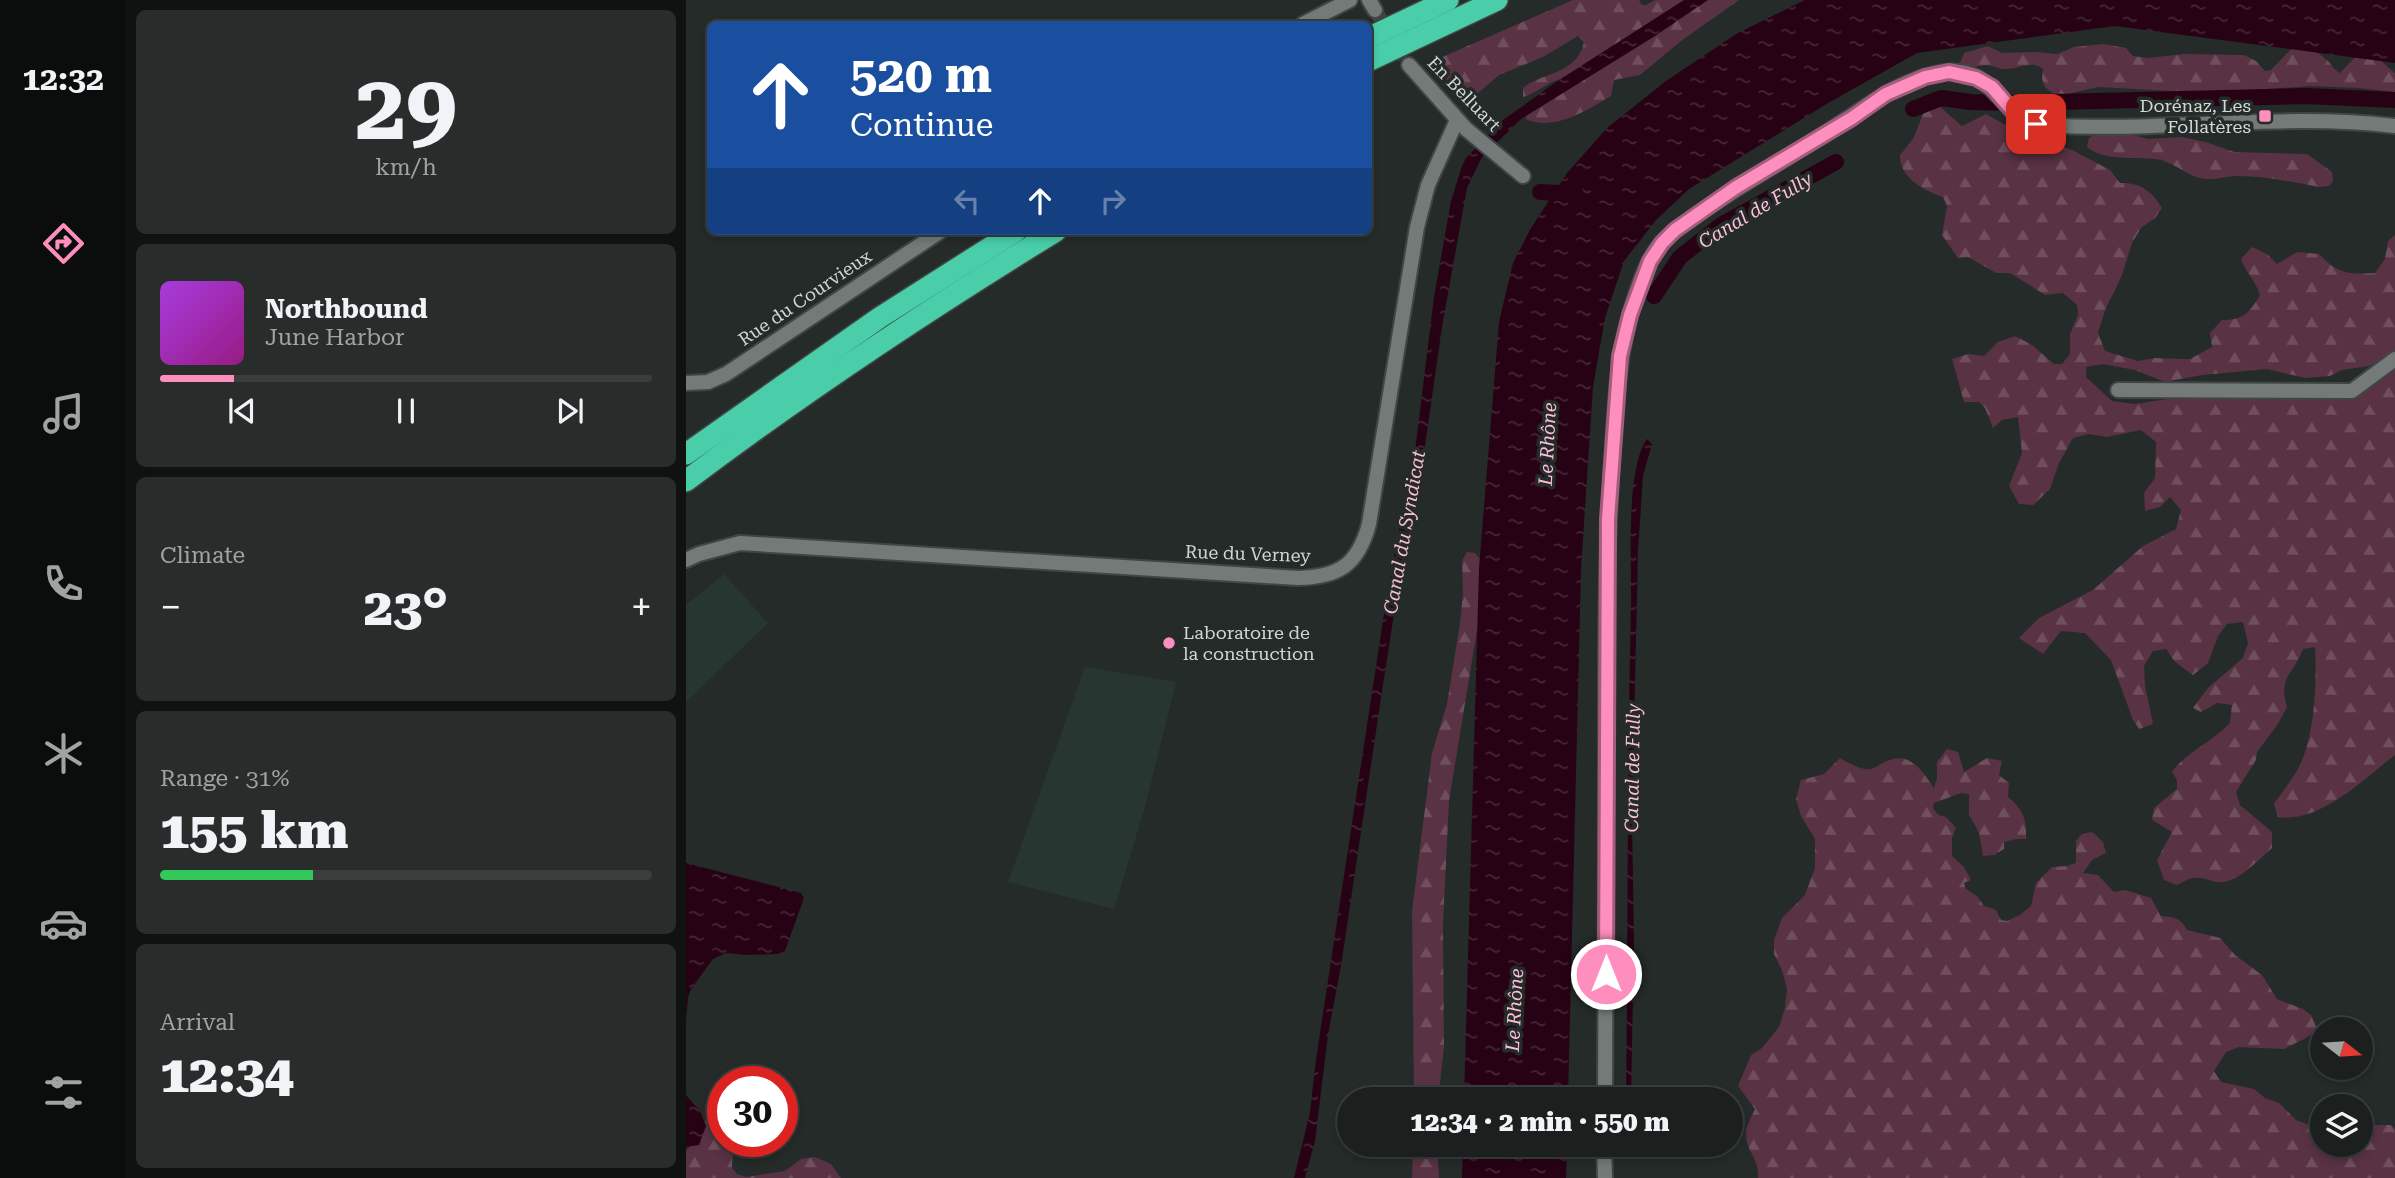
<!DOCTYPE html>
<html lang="en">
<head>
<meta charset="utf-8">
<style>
	body { margin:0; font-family:"Roboto Serif",serif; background:#282d2b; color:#f1f3f6; height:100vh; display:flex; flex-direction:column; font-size:26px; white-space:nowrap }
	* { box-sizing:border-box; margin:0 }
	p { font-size:23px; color:#a0a3a4 }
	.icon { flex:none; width:38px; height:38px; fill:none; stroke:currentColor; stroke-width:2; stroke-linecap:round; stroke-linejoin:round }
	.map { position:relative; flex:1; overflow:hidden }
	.sheet { display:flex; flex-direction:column; gap:10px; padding:10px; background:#0f1210; width:560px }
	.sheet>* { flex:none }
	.top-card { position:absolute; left:21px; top:21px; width:665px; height:214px; border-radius:10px; box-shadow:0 4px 10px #0003,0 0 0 2px #393e3c; background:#1a4fa0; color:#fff; overflow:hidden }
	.needle { width:46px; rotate:107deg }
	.controls { position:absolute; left:1624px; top:1017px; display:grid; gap:14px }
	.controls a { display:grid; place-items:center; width:63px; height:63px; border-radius:50%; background:#1b201e; box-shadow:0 4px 10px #0003,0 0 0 2px #393e3c; font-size:35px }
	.speed { position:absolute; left:21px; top:1066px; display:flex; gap:14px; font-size:35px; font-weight:700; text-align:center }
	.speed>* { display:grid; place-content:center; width:91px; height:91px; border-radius:50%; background:#1b201e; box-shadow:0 4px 10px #0003,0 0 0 2px #393e3c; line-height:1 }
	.speed .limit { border:10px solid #d22; background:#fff; color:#111 }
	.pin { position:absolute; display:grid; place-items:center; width:60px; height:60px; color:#fff; margin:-30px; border-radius:14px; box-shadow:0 4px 10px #0006 }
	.me { position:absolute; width:77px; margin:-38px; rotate:0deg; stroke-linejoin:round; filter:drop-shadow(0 0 5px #0008) }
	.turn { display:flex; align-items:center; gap:24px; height:147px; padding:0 28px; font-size:32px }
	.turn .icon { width:91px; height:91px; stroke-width:2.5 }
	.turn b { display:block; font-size:49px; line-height:60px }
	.lanes { display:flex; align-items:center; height:66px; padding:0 28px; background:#0003; justify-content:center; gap:35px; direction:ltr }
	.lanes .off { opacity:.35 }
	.big { font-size:52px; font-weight:800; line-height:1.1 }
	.sheet .tile { flex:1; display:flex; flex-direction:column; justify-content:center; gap:10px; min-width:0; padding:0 24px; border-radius:10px; background:#282d2b }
	.sheet .dial { align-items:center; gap:0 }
	.dial b { font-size:91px; line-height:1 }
	.song { display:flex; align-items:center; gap:21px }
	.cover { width:84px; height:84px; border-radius:10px; background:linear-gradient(135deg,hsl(280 70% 55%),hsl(310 70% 35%)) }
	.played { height:7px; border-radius:4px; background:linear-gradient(90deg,#fd8ebe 15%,#393e3c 15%) }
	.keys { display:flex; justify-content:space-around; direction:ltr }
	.heat { display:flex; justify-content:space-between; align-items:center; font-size:38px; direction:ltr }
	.charge { height:10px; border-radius:5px; background:linear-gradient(90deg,#34c759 31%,#393e3c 0) }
	.trip { position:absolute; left:651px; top:1087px; width:406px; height:70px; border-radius:35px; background:#1b201e; box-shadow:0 4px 10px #0003,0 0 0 2px #393e3c; font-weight:800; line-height:70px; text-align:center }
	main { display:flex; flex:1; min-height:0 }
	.menu { display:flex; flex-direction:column; width:126px; justify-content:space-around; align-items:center; background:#0b0d0c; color:#a0a3a4 }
	.menu .icon { width:49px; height:49px }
	.menu .on { color:#fd8ebe }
	.menu b { font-size:32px; color:#f1f3f6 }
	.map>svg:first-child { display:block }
	.built { fill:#283631 }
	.forest { fill:url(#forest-firs) }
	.water { fill:url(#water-ripples) }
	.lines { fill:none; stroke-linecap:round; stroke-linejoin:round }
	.canal { stroke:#270215; stroke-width:16 }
	.minor-tunnel { stroke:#3e4542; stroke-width:14; stroke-dasharray:14 7; stroke-linecap:butt }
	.minor-casing { stroke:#404644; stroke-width:18 }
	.motorway-casing { stroke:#404644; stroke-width:24 }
	.minor { stroke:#737a77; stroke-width:14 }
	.motorway { stroke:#49cea9; stroke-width:21 }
	.route-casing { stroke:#a45c7c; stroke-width:18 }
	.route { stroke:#fd8ebe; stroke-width:12 }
	.poi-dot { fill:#fd8ebe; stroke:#242b28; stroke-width:2.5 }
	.labels { text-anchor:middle; stroke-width:7; stroke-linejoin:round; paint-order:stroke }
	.street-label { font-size:18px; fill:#d2d6d5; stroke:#242b28 }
	.poi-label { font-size:18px; fill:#d2d6d5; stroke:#242b28; text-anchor:end }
	.water-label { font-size:19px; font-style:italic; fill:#febfd8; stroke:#242b28 }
</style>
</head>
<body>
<main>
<nav class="menu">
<b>12:32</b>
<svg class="icon on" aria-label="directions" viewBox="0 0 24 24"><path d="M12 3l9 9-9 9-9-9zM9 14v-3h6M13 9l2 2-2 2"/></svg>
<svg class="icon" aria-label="music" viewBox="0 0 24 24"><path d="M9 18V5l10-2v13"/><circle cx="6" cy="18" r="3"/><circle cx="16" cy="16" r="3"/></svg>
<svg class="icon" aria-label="phone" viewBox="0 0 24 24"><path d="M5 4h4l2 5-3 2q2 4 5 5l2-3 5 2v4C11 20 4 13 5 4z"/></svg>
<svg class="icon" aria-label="climate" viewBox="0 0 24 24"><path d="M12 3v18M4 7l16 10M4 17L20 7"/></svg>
<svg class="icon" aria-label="car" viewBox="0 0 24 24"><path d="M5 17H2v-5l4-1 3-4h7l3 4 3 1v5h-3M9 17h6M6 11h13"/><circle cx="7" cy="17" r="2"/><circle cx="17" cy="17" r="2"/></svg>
<svg class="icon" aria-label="filters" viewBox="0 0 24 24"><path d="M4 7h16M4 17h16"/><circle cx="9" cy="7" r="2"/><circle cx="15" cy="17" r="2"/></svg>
</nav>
<section class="sheet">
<div class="tile dial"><b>29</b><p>km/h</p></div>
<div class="tile">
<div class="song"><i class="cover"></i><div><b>Northbound</b><p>June Harbor</p></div></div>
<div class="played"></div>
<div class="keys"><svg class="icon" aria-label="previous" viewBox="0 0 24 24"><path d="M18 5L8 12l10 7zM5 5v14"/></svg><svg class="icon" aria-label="pause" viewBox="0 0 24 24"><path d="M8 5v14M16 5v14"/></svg><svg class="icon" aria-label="next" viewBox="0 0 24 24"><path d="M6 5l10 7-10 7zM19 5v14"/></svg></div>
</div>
<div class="tile"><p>Climate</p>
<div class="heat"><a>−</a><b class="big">23°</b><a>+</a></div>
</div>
<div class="tile"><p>Range · 31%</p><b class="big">155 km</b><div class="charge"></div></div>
<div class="tile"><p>Arrival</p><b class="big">12:34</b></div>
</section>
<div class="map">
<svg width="1709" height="1178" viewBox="0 0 1709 1178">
	<defs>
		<pattern id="forest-firs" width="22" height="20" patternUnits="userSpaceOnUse" patternTransform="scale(1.75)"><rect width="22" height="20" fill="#593243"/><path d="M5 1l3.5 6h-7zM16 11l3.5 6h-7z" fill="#704f5d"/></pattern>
		<pattern id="water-ripples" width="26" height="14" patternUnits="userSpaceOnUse" patternTransform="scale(1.75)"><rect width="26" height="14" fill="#270215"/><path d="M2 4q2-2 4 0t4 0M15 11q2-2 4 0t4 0" fill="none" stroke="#452636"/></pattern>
	</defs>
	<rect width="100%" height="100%" fill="#242b28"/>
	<!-- built -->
	<g class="built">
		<path d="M38 574 82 623 0 702V605Z"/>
		<path d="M399 667 490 682 459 807 428 909 322 882Z"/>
	</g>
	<!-- forest -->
	<g class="forest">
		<path d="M887 0H953L956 5H960L969 0H1053L995 41 954 75 928 80 925 96C902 110 867 132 840 119V114L877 92 881 86 879 78C863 80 852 93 837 97V88C856 72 891 75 898 42L892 36 857 57 813 75 792 93 763 91 749 77 748 68 754 58Z"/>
		<path d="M1417 44 1440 48 1447 56 1462 58 1498 54 1558 55 1570 61 1579 71 1585 70 1610 44C1622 47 1632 52 1641 60 1646 65 1647 69 1654 73L1671 55 1689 56 1709 73V92L1673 88 1624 86 1522 93 1412 87 1378 95 1366 93 1359 87 1356 79 1357 69C1345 59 1332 70 1318 69 1312 69 1307 65 1301 65 1290 66 1285 69 1274 63L1278 53 1302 46 1316 53 1350 52 1371 54 1388 47Z"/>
		<path d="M1254 107 1276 126 1300 114 1328 130 1386 150 1424 170 1434 183C1454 182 1466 191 1476 208L1469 218 1455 228 1446 243 1436 275 1419 310 1412 333 1419 351 1452 361 1469 358 1495 359H1504L1526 347 1524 333 1536 320C1558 320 1563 313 1574 295 1570 281 1560 273 1555 259L1566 247 1581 254 1591 264 1611 252 1633 254C1653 275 1662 274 1689 273L1699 259 1702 241 1709 235V353L1683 366 1656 370 1644 376 1619 378 1581 369 1516 375 1479 382 1449 370 1417 364 1400 367V377L1426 401 1449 404 1501 396 1598 387 1687 383 1709 366V755C1679 778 1633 824 1592 817L1588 804C1596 792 1606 780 1613 767 1629 736 1631 681 1629 647L1617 649C1607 676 1592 675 1601 707L1592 724 1571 752 1570 760 1550 792 1554 805 1586 832V848C1574 858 1560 874 1545 880 1523 889 1520 867 1491 885L1478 880 1471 860 1486 832 1466 820 1468 808 1491 789V780L1486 772C1499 753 1526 742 1544 723L1546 705 1531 703 1515 712 1507 708 1522 688 1557 658 1562 643 1557 622 1541 624 1532 636 1522 663 1507 675 1489 662 1480 649 1467 651 1458 666 1459 686 1467 724 1453 729 1447 720 1425 660 1399 633 1375 631 1357 654 1333 638 1353 618 1407 590 1457 546 1490 529 1495 510 1484 497 1474 507 1459 511 1458 493 1469 478 1470 442 1455 430 1421 437 1403 434 1387 438 1373 463 1364 489 1347 505 1333 504 1323 486 1336 453 1332 417 1316 420 1307 428 1299 408 1293 402H1278L1266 359 1282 354 1298 356 1312 342 1329 336 1346 345 1368 364H1376L1384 354V334L1392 315 1391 305 1377 293 1359 295 1324 273H1310L1282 257 1272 258 1256 235 1261 206 1257 197C1238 191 1213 177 1214 155L1227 139 1238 112Z"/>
		<path d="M1431 131 1462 139 1495 137 1520 142 1548 152 1621 154 1646 172 1647 181 1643 186 1633 187C1606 182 1579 176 1552 176 1541 176 1530 180 1519 179 1501 177 1488 161 1469 159 1448 157 1418 161 1401 147L1403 138 1411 133Z"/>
		<path d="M781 552 789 553 799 565 800 575 763 801 757 924 758 1047 752 1099H728L726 911 746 753 761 704 774 623 777 594 776 561Z"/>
		<path d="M1261 749 1272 752 1278 772 1301 758 1316 761 1313 775 1323 783 1322 797C1337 809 1341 820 1340 839H1330L1318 842V849L1308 855 1297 856 1293 833 1283 814V794L1275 793 1248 803 1247 808 1252 815 1260 817 1270 828 1266 838V856L1278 867 1285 880 1278 883 1280 889 1291 896 1298 906 1310 910 1315 920 1321 921 1334 915 1345 906 1350 883 1366 867 1381 866 1390 863V841L1396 834 1406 832 1417 842 1420 853 1406 860 1397 873 1412 875 1428 892 1439 890 1465 898 1475 916C1488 917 1495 918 1501 930L1534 938 1549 955 1576 975 1591 999 1617 1009 1625 1015 1631 1029 1622 1037 1598 1049 1553 1047 1540 1052 1528 1071 1535 1082 1568 1089 1579 1098 1593 1103 1610 1120 1630 1127 1636 1122V1144H1675V1120L1687 1125H1705L1709 1129V1178H1072C1073 1157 1061 1153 1060 1135 1059 1127 1066 1116 1069 1109L1052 1086 1065 1055 1076 1048 1093 1027 1099 1008 1101 989 1096 970 1088 954V940L1096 918 1119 895 1129 868V839L1115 816 1110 799 1115 780 1138 774 1154 758C1161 762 1171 768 1179 769 1186 770 1190 767 1195 764 1222 748 1234 768 1248 788L1251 778V762Z"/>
		<path d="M31 1106 37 1107V1141H47L46 1168 51 1174 60 1177 99 1171 115 1159 129 1157 145 1164 155 1178H0V1151C14 1138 16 1118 31 1106Z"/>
		<path d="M727 1145H751L753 1178H726Z"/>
	</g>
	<!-- water -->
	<g class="water">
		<path d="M998 0H1022L969 36 835 119 796 157 781 188 756 327 730 509 711 595 695 698 655 966 642 1035 629 1141 619 1178H608L624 1112 630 1059 698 614 713 529 726 475 748 297 765 201 776 166 780 158 817 120 870 82Z"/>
		<path d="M1119 0H1709V63L1429 26 1231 53 1144 102 1003 189 970 220 938 261 919 318 907 387 895 569 882 1099H778L793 568 813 322 827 263 845 228 881 173 921 128 980 81 1050 34Z"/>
		<path d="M961 439 966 444 957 476 952 551 946 818 948 944 945 1099H940C942 935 941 770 945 606 946 566 939 469 961 439Z"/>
		<path d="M0 863 104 890 115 893 118 898 99 951 92 954 59 955 40 953 27 959 5 989 2 997 0 1021Z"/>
		<path d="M0 1095 14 1111 20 1126 13 1145 0 1147Z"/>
		<path d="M777 1145H881L880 1178H776Z"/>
	</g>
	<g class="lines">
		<!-- canal -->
		<g class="canal">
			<path d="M1227 109 1255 98 1285 102 1330 103 1620 96 1709 100"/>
			<path d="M854 192 890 194"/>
			<path d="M968 296 994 257 1035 225 1150 162"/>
		</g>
		<!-- minor-tunnel -->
		<path class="minor-tunnel" d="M689 10 723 65"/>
		<defs>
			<g id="minor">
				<path d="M683 0 689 10"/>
				<path d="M617 24 664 0"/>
				<path d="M723 65 780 129 837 176"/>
				<path d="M0 383 22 382 40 374 255 231"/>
				<path d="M1432 390 1666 391 1709 359"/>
				<path d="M0 560 13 554 54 543 612 578C653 577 672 565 683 524L731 227 742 185 771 120"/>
				<path d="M919 1099C920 957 920 814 920 672 920 596 922 521 927 446 930 392 933 350 949 298 954 282 960 265 969 252 980 235 997 225 1013 213 1050 188 1088 166 1126 142 1166 118 1212 78 1259 72 1312 66 1313 122 1358 125 1474 133 1593 112 1709 126"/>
				<path d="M918 1144 919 1178"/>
			</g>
			<g id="motorway">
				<path d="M682 38 762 0"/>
				<path d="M682 61 811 0"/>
				<path d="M0 454 193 318 330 231"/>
				<path d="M0 481C119 391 243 309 370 231"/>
			</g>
		</defs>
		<!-- minor casing -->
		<use href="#minor" class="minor-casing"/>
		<!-- motorway casing -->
		<use href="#motorway" class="motorway-casing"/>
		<!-- minor -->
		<use href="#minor" class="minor"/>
		<!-- motorway -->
		<use href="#motorway" class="motorway"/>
	</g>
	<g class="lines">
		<defs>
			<path id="route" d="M920 974 922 519 934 356 944 315 964 261 976 243 989 230 1049 188 1166 118 1200 94 1239 77 1263 72 1290 78 1306 87 1331 116 1350 124"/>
		</defs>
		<!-- route casing -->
		<use href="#route" class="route-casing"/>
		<!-- route -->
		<use href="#route" class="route"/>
	</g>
	<!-- markers -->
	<g class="poi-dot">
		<rect x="1572" y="109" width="14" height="14" rx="3.5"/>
		<circle cx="483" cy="643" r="7"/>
	</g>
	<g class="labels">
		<!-- street labels -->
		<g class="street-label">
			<text transform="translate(778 94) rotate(46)" y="6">En Belluart</text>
			<text transform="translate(119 298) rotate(-34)" y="6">Rue du Courvieux</text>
			<text transform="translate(562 554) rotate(2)" y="6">Rue du Verney</text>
		</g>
		<!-- poi labels -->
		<g class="poi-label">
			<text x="1565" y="112">Dorénaz, Les<tspan x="1565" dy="21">Follatères</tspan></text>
			<text x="497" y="639" text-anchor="start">Laboratoire de<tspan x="497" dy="21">la construction</tspan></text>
		</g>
		<!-- water labels -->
		<g class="water-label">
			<text transform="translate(1069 210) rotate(-31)" y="7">Canal de Fully</text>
			<text transform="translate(861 444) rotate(-87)" y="7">Le Rhône</text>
			<text transform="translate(718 532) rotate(-80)" y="7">Canal du Syndicat</text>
			<text transform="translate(946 768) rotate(-89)" y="7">Canal de Fully</text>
			<text transform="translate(828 1010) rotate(-87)" y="7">Le Rhône</text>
		</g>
	</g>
</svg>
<div class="controls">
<a><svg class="needle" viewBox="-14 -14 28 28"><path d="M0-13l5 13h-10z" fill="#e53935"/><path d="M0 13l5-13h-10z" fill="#a0a3a4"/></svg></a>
<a><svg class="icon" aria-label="layers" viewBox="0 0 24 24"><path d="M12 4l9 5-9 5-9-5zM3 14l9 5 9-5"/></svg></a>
</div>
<div class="speed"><div class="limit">30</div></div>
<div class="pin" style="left:1350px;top:124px;background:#d93025"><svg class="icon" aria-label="arrive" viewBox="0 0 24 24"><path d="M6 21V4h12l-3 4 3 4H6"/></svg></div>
<svg class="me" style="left:920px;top:974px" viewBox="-20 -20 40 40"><circle r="17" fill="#fd8ebe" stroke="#fff" stroke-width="3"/><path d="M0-11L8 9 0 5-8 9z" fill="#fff"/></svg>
<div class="trip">12:34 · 2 min · 550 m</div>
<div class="top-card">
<div class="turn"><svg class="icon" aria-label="ahead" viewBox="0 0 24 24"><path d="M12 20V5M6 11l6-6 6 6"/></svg><div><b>520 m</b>Continue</div></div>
<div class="lanes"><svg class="icon off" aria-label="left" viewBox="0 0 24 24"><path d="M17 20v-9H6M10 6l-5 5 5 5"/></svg><svg class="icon" aria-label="ahead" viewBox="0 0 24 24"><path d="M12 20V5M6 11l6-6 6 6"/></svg><svg class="icon off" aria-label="right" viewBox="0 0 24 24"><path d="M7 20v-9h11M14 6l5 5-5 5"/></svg></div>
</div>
</div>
</main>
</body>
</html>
